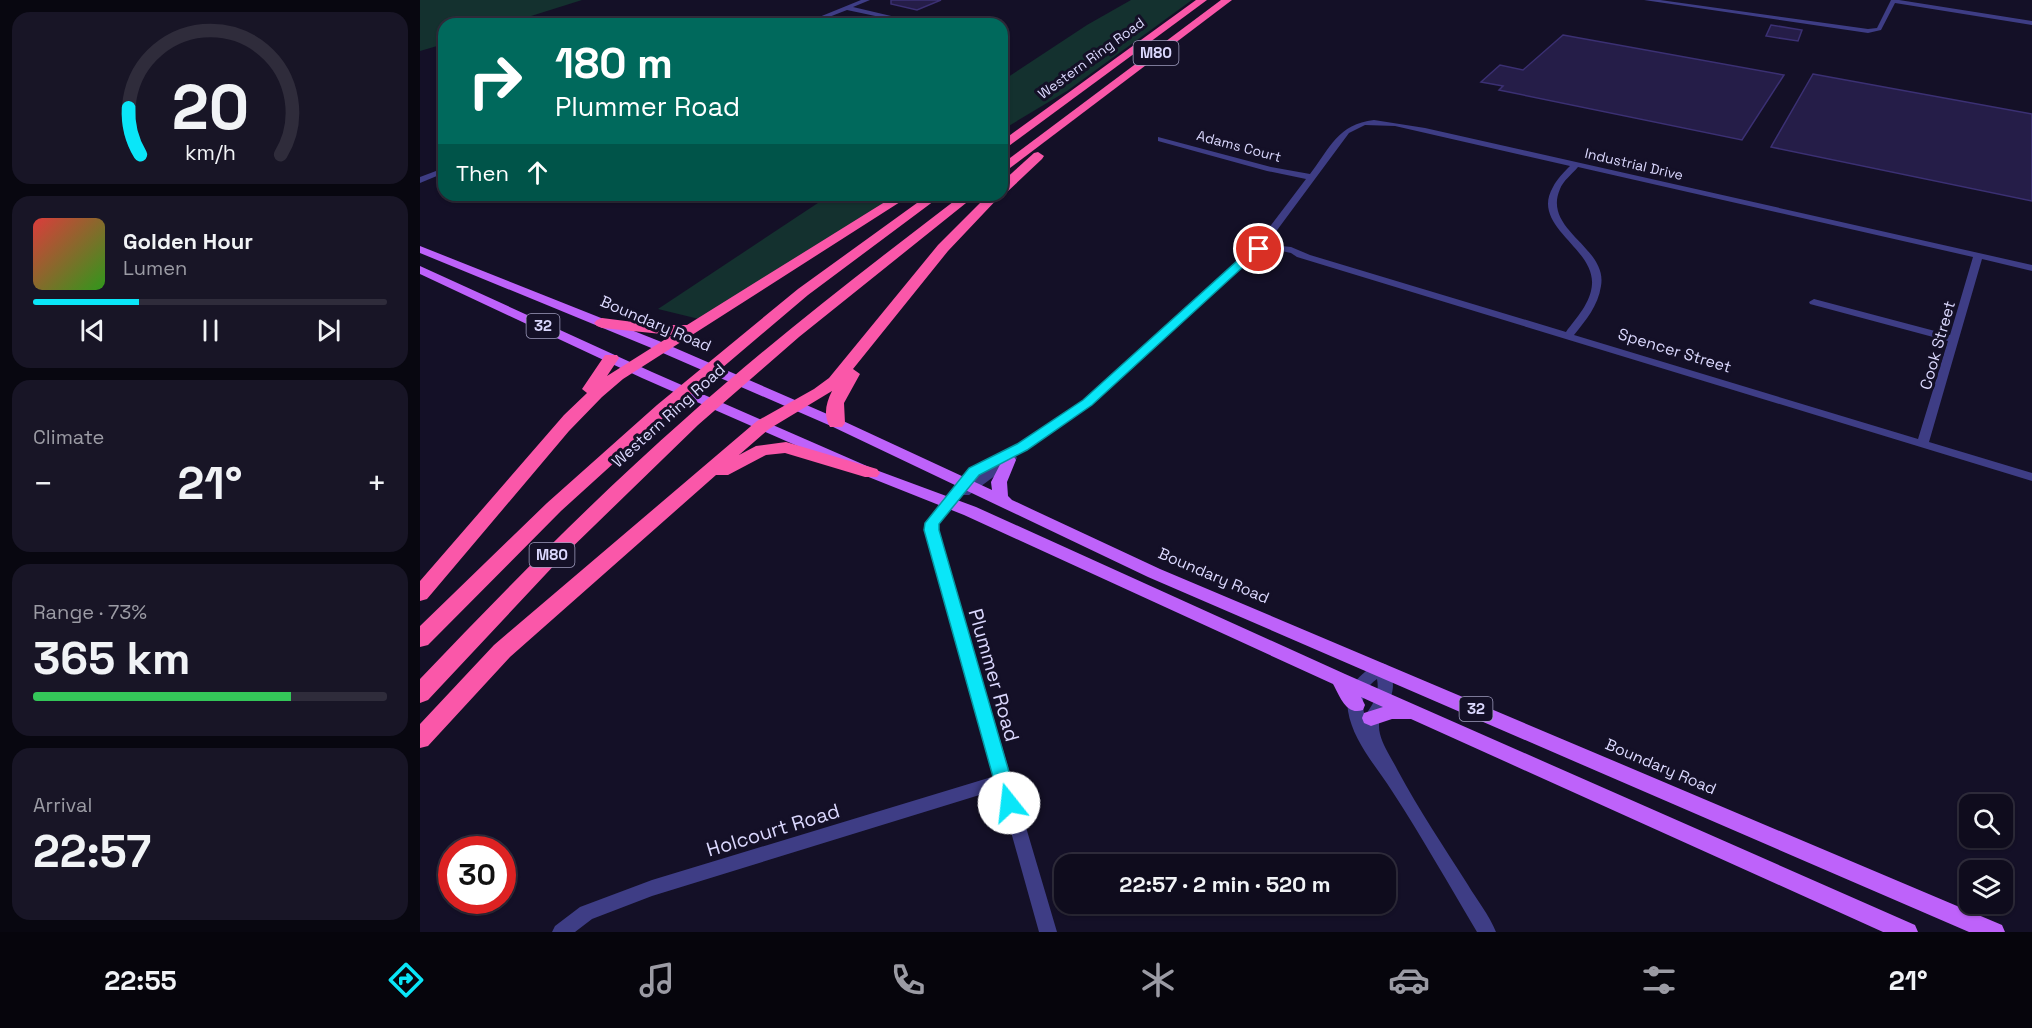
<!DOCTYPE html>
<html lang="en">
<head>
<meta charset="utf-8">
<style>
	body { margin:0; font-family:"Space Grotesk",sans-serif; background:#181526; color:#f1f3f6; height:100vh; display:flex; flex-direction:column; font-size:22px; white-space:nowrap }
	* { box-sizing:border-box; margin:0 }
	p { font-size:20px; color:#9b9ba4 }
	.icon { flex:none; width:33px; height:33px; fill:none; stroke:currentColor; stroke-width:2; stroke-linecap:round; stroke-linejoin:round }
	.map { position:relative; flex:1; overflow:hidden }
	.sheet { display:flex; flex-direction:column; gap:12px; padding:12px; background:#080710; width:420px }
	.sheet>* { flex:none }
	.top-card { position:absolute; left:18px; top:18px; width:570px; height:183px; border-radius:18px; box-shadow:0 2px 4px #0004,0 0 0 2px #2f2c3b; background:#00695c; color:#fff; overflow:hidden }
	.fabs { position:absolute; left:1539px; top:794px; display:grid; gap:12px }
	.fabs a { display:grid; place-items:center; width:54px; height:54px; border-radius:12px; background:#0f0c1d; box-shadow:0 2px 4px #0004,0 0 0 2px #2f2c3b; font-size:30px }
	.speed { position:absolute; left:18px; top:836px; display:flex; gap:12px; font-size:30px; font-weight:700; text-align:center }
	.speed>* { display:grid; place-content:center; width:78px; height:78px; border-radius:50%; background:#0f0c1d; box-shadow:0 2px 4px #0004,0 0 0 2px #2f2c3b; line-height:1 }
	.speed .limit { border:9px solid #d22; background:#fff; color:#111 }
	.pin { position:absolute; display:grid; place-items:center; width:51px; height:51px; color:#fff; margin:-26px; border:3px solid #fff; border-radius:50%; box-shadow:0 2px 6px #0007 }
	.me { position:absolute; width:66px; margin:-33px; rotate:344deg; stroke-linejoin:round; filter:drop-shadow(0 0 4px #0008) }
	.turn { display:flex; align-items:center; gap:21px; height:126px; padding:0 18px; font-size:27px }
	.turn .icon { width:78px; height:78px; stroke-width:2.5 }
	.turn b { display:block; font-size:42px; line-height:51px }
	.then { display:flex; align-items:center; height:57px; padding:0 18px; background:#0003; gap:12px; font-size:22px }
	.big { font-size:45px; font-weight:700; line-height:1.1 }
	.sheet .widget { flex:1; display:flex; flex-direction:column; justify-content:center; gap:9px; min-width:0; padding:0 21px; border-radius:18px; background:#181526 }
	.sheet .dial { align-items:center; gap:0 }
	.dial svg { height:156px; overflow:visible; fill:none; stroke:#2f2c3b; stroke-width:7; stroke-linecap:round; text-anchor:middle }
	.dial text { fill:#f1f3f6; stroke:none }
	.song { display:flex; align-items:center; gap:18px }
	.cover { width:72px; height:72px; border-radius:9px; background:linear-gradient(135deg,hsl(0 70% 55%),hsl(110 70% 35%)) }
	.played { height:6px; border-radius:3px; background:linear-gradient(90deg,#0ae6f8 30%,#2f2c3b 30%) }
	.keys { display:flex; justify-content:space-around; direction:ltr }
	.heat { display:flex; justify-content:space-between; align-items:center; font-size:33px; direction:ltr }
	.charge { height:9px; border-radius:4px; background:linear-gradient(90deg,#34c759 73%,#2f2c3b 0) }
	.trip { position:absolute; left:634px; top:854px; width:342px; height:60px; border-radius:18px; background:#0f0c1d; box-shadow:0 2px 4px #0004,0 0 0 2px #2f2c3b; font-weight:700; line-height:60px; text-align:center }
	.dock { display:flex; height:96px; justify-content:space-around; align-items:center; background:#06050c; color:#9b9ba4 }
	.dock .icon { width:42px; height:42px }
	.dock .current { color:#0ae6f8 }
	.dock b { font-size:27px; color:#f1f3f6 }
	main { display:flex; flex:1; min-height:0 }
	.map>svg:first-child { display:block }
	.green { fill:#14312f }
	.building { fill:#251d48; stroke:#3b3073; stroke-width:1.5 }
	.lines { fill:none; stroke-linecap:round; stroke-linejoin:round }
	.street { fill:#3e3d85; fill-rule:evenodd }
	.primary { fill:#be62fa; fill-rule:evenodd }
	.highway { fill:#fa57a9; fill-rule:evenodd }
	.route { fill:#0ae6f8; stroke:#0696a1; stroke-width:1.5 }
	.labels { text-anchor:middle; stroke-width:6; stroke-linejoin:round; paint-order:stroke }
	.far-street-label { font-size:14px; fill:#dbd8fe; stroke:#141027 }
	.shield { fill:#141027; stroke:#9f9cbe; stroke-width:1.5 }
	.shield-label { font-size:15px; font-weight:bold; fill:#dbd8fe }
	.street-label { font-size:16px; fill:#dbd8fe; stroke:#141027 }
	.near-street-label { font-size:20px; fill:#dbd8fe; stroke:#141027 }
</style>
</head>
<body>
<main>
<section class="sheet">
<div class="widget dial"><svg viewBox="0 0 100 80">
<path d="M14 69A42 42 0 1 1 86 69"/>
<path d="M14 69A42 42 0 0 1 8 45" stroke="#0ae6f8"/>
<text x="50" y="56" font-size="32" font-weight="700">20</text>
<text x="50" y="72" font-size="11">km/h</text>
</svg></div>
<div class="widget">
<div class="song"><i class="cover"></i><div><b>Golden Hour</b><p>Lumen</p></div></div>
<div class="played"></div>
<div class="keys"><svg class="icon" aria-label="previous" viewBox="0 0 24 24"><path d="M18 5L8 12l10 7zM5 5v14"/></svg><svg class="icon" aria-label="pause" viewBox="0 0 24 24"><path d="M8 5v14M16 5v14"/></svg><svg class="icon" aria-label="next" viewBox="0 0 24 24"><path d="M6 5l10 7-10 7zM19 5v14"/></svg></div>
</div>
<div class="widget"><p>Climate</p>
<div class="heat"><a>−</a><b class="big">21°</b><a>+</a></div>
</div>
<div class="widget"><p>Range · 73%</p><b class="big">365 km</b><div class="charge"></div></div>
<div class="widget"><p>Arrival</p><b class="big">22:57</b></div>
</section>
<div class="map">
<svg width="1612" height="932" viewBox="0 0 1612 932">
	<rect width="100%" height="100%" fill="#141027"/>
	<!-- green -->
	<g class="green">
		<path d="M0 0H162L86 24H24V44L0 51Z"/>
		<path d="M711 0H772L647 91 582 130V81L667 25Z"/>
		<path d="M410 195H476L279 319 238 309Z"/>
	</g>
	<!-- building -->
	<g class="building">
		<path d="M471 0H521L497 10 471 4Z"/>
		<path d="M1351 25 1382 30 1378 41 1346 36Z"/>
		<path d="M1143 35 1364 75 1322 140 1079 90 1083 86 1061 82 1080 65 1103 70Z"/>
		<path d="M1393 74 1612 114V201L1351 147Z"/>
	</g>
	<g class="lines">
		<!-- street -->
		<g class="street">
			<path d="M441 0H450L433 7 505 24H493L427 10 391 24H382Z"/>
			<path d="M1224 0H1240L1448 29 1457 28 1471 0H1479L1612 21V25L1475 3 1461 30 1448 33Z"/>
			<path d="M954 120 1005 128 1612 265V271L1562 259 1509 442 1612 473V481L877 257 871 253 857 250 856 254 853 255 847 251 837 253 672 404 595 455 597 458 595 461 549 495H542L518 524V530L637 932H619L579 789 232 896 172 919 155 932H132L135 926 160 907 232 880 575 776 506 530V523L550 469 598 444 664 400 831 249 844 246 842 237 886 179 847 171 738 141V137L851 167 890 174C910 148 918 124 954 120ZM945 125 975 126 1150 166C1144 172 1137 179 1133 187 1110 226 1174 247 1172 284 1171 303 1156 318 1146 332L890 255 871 247 852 245V237L929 133ZM1158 167 1553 257 1530 335 1394 299 1389 302 1390 304 1528 341 1498 439 1154 335C1166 320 1178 306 1181 286 1188 247 1122 230 1140 189 1143 181 1152 174 1158 167Z"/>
			<path d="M24 168V173L0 183V177Z"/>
			<path d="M962 663 967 665C986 700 953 708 960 734 963 746 972 759 978 771 999 810 1024 847 1048 885 1057 900 1069 915 1076 932H1057C1029 885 1002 837 972 791 956 766 933 741 928 711 925 688 941 670 962 663ZM957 679C960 695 953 703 945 716 940 701 944 688 957 679Z"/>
		</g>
		<!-- primary -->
		<g class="primary">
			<path d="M0 246 239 341 421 420 572 490 571 482 584 457H594L596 460 587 482 588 496 592 500 740 569 1582 925 1585 932H1549L728 577 411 426 229 347 0 253Z"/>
			<path d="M0 266 232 372 456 470 556 507 925 674 1495 925 1498 932H1463L991 719H972L951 726 944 723 942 718 944 713 963 707 941 697 945 705 943 710C926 716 920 696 913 684L544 515 446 476 222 378 0 274Z"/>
		</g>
		<!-- highway -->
		<g class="highway">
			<path d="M776 0H787L582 151V141Z"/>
			<path d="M801 0H812L582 174V164Z"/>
			<path d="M618 152 624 156 622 159 587 192 582 193V182L614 153Z"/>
			<path d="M476 195H491L203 379 182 397 149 431 7 599 0 601V581L144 415 167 393 162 389 185 355H197L199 358 187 376 252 335 182 328 177 326 174 323 177 320 182 318 237 325H267Z"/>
			<path d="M508 195H522L388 295 249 413 141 511 8 645 0 647V626L127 503 237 405 378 289Z"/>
			<path d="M542 195H556L379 337 278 425 140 559 8 700 0 703V679C86 589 173 500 266 418 354 339 448 267 542 195Z"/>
			<path d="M568 195H581L528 251 433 369 440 374 424 403 425 423 422 427H410C403 415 406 403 412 391L349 429 319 455 336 446 366 442 457 469 460 473 457 477H445L365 453 346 455 308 475H296L90 657 8 746 0 748V724L74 645 337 421 394 389 409 378 518 245Z"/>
		</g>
	</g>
	<!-- route -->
	<path class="route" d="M839 246 845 249 836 255 672 405 607 450 559 475 519 524V530L598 803 595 809 589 811 582 809 504 530 505 523 549 468 597 444 663 400 828 251Z"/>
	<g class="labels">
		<!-- far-street labels -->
		<g class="far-street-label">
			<text transform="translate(671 58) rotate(-36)" y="5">Western Ring Road</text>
			<text transform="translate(819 146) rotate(15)" y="5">Adams Court</text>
			<text transform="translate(1214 164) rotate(13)" y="5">Industrial Drive</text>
		</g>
		<!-- shield labels -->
		<g class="shield">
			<rect x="713.5" y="41" width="45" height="24" rx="4.5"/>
			<rect x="106.5" y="314" width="33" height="24" rx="4.5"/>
			<rect x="109.5" y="543" width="45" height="24" rx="4.5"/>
			<rect x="1039.5" y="697" width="33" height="24" rx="4.5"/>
		</g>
		<g class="shield-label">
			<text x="736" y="58">M80</text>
			<text x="123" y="331">32</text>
			<text x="132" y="560">M80</text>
			<text x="1056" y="714">32</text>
		</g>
		<!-- street labels -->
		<g class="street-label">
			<text transform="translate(236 323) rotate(23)" y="6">Boundary Road</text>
			<text transform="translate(1517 345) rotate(-74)" y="6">Cook Street</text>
			<text transform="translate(1255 350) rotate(17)" y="6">Spencer Street</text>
			<text transform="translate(248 415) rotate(-42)" y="6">Western Ring Road</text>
			<text transform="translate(794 575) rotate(23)" y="6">Boundary Road</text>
			<text transform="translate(1241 766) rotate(23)" y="6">Boundary Road</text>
		</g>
		<!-- near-street labels -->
		<g class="near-street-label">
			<text transform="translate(574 675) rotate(74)" y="7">Plummer Road</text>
			<text transform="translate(353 830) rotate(-17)" y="7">Holcourt Road</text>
		</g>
	</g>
</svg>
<div class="fabs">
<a><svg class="icon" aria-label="search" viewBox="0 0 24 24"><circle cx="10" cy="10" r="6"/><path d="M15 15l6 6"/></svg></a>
<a><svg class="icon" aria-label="layers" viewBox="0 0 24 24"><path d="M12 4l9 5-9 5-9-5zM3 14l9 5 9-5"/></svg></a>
</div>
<div class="speed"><div class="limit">30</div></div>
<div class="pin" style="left:839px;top:249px;background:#d93025"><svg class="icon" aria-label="arrive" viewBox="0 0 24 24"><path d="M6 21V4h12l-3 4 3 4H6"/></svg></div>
<svg class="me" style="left:589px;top:803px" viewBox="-20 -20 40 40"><circle r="19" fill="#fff"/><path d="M0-13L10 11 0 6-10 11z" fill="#0ae6f8"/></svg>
<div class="trip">22:57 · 2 min · 520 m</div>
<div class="top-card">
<div class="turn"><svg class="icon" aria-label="right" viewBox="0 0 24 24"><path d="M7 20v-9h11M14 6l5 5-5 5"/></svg><div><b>180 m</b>Plummer Road</div></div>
<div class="then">Then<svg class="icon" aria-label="ahead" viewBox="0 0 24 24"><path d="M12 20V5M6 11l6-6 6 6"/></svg></div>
</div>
</div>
</main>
<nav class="dock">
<b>22:55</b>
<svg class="icon current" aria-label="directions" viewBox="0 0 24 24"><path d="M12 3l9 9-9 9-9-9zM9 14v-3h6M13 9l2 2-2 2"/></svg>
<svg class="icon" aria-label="music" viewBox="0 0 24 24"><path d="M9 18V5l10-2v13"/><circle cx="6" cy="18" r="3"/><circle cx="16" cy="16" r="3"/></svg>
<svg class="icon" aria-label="phone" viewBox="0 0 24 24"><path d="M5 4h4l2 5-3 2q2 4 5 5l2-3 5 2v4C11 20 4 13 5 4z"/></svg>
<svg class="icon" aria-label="climate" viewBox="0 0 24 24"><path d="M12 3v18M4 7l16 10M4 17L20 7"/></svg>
<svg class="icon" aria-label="car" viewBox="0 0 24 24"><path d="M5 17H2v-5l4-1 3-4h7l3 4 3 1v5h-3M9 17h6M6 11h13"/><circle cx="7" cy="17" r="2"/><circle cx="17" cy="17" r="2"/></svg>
<svg class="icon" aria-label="filters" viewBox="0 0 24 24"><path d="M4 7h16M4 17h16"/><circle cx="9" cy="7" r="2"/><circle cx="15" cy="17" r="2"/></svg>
<b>21°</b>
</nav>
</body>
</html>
